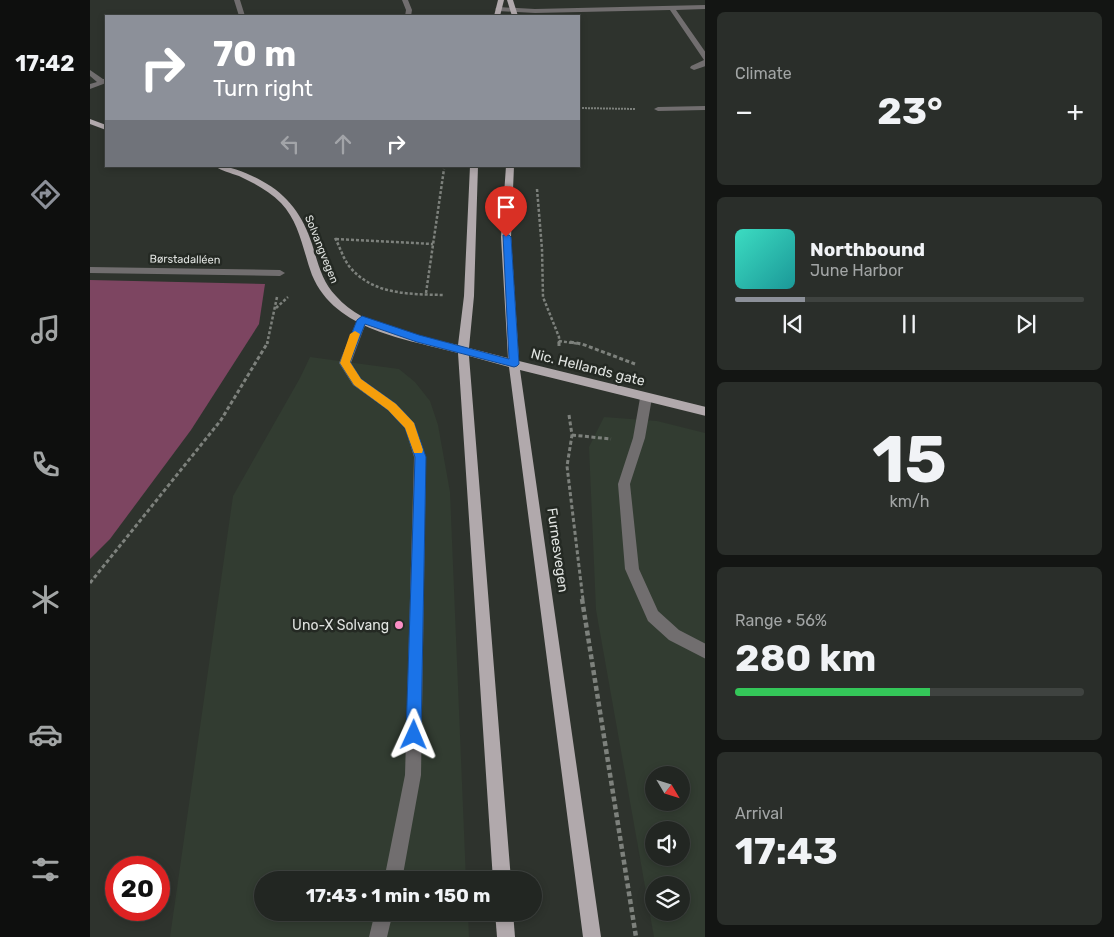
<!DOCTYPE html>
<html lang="en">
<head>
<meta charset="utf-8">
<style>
	body { margin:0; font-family:Rubik,sans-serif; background:#2a2e2a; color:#f1f3f6; height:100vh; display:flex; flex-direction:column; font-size:19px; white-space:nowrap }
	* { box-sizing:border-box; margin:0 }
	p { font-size:16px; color:#a2a5a5 }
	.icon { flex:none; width:28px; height:28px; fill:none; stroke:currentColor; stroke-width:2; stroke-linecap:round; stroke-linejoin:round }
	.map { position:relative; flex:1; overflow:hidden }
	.side { display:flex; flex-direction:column; gap:12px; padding:12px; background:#131513; width:409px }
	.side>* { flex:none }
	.banner { position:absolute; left:15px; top:15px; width:475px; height:152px; border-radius:0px; box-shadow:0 2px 8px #0003,0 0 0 1px #3f4340; background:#8c9099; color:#fff; overflow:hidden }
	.needle { width:32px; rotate:128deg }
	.controls { position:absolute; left:555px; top:766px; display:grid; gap:10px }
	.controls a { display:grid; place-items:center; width:45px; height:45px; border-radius:50%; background:#222622; box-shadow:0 2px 8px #0003,0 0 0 1px #3f4340; font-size:25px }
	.speed { position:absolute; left:15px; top:856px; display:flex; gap:10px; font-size:25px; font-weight:700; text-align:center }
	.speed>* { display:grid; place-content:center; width:65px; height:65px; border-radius:50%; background:#222622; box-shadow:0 2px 8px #0003,0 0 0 1px #3f4340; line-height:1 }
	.speed .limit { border:8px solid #d22; background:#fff; color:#111 }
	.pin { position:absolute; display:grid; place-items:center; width:42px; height:42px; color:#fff; margin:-51px -21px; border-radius:50% 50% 50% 0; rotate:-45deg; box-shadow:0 0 5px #0007 }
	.pin .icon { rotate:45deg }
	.me { position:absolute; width:55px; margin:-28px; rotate:1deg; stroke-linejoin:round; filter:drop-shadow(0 0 4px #0008) }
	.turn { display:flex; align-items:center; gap:18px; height:105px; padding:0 25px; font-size:22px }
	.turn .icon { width:65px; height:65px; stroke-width:2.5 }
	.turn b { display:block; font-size:35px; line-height:42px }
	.lanes { display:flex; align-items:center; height:48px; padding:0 25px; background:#0003; justify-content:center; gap:25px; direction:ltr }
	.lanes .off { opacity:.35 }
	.big { font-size:38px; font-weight:700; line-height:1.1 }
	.side .tile { flex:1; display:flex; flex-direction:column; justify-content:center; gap:8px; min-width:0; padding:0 18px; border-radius:8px; background:#2a2e2a }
	.side .dial { align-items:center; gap:0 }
	.dial b { font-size:65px; line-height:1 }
	.song { display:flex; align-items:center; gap:15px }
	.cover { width:60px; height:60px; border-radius:8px; background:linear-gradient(135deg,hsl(170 70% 55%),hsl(180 70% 35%)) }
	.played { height:5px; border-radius:2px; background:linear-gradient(90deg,#8c9099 20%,#3f4340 20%) }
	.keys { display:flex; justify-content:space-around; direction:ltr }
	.heat { display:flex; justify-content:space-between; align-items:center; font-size:28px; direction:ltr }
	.charge { height:8px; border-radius:4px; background:linear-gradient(90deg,#34c759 56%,#3f4340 0) }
	.trip { position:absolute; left:164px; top:871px; width:288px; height:50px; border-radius:25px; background:#222622; box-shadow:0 2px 8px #0003,0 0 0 1px #3f4340; font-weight:700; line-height:50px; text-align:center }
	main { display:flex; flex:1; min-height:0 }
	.tab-bar { display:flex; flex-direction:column; width:90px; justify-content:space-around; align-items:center; background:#0e0f0e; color:#a2a5a5 }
	.tab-bar .icon { width:35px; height:35px }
	.tab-bar .current { color:#8c9099 }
	.tab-bar b { font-size:22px; color:#f1f3f6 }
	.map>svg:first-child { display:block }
	.built { fill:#323c31; fill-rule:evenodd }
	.green { fill:#7d4561 }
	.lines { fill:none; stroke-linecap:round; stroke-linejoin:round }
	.path-far3 { stroke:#7d817c; stroke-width:2; stroke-dasharray:2 1; stroke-linecap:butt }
	.path-far2 { stroke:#7d817c; stroke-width:2.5; stroke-dasharray:3 2; stroke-linecap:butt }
	.path-far1 { stroke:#7d817c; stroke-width:3; stroke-dasharray:4 2.5; stroke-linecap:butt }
	.path { stroke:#7d817c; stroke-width:4.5; stroke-dasharray:5 3; stroke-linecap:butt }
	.minor { fill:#716e6f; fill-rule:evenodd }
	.major { fill:#b1a9ac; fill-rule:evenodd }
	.route { fill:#1a73e8; stroke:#114b97 }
	.slow { fill:#f59e0b }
	.poi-dot { fill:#fb8fc5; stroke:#242923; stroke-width:2 }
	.labels { text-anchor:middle; stroke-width:5; stroke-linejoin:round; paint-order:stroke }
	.far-street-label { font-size:11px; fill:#e0e3e0; stroke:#242923 }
	.street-label { font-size:14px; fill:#e0e3e0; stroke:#242923 }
	.poi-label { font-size:14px; fill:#e0e3e0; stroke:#242923; text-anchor:end }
</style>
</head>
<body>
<main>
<nav class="tab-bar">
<b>17:42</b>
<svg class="icon current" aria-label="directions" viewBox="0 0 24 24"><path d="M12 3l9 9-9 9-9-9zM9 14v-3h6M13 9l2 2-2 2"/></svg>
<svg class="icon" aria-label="music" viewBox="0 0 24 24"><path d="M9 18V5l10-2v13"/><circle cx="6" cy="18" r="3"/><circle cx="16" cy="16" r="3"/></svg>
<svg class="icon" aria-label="phone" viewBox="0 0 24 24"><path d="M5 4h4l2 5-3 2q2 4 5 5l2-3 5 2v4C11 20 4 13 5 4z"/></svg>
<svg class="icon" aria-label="climate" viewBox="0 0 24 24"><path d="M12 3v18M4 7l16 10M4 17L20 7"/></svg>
<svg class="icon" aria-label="car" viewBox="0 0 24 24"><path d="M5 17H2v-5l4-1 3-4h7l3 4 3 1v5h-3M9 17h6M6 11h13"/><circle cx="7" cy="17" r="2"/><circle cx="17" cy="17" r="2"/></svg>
<svg class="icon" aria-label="filters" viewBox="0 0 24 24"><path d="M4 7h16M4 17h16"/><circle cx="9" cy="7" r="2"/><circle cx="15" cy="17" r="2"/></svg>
</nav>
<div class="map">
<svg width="616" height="937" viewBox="0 0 616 937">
	<rect width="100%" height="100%" fill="#2e332d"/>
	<!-- built -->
	<g class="built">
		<path d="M220 357 309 369 325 382 340 401 348 425 360 492 376 880H172V912L378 913 379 937H80L143 496 210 378Z"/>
		<path d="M514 417 567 421 615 433V937H564L506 610 499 447ZM564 775H591V802H564ZM564 830H591V858H564ZM564 885H591V912H564Z"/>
	</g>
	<!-- green -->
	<path class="green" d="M0 280 175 284 169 324 101 430 20 539 0 559Z"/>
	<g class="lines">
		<!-- path-far3 -->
		<path class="path-far3" d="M489 108 545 109"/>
		<!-- path-far2 -->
		<g class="path-far2">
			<path d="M447 189 452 249 453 297 469 337V344"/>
			<path d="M245 238C250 247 253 258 259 266 282 295 319 294 353 295"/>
			<path d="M246 239 343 244"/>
			<path d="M336 293 354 169"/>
			<path d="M186 308 198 297"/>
			<path d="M469 341 490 344"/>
			<path d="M177 344 187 297"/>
		</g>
		<!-- path-far1 -->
		<g class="path-far1">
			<path d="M469 342V348"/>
			<path d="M480 342 492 344 545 364"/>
			<path d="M479 415 482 435 477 466 493 600"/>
			<path d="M482 435 521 439"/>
			<path d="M0 583 131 420 178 342"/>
		</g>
		<!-- path -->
		<path class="path" d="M492 599 546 937"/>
		<!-- minor -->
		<g class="minor">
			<path d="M144 0H150L155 16H149Z"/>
			<path d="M312 0H318L322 10 321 16H315L316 10Z"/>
			<path d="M616 5V9L586 10 616 53V66L604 70 600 68 601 66 614 60 580 10 445 13 408 11 405 9 408 7 445 9Z"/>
			<path d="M0 70 13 79H16V83L0 89V84L7 82 0 76Z"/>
			<path d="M616 106V110L568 111 564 109 568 107Z"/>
			<path d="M0 267 190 270 195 273 190 276 0 273Z"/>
			<path d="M272 316 277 320 261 363 271 379 306 404 324 423 336 457 331 775 312 880H294L315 775 324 457 315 428 298 410 263 385 249 363 267 320Z"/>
			<path d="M556 394 562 398 555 438 540 484 549 569 568 611 589 630 616 644V659L579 640 558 621 535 569 528 484 543 438 550 398Z"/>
			<path d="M285 912H303L297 937H279Z"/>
		</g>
		<!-- major -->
		<g class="major">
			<path d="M408 0H414L410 16H404Z"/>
			<path d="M417 0H423L428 16H422Z"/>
			<path d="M0 119 16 125V130L0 124Z"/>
			<path d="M125 166C142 166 157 173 172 181 198 195 213 216 222 244 228 263 232 282 246 296 275 329 328 335 368 345L374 296 380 166H388L384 296 379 348 418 358 411 237 416 166H424L421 237 429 361 616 407V416L430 370 511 937H493L419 367 379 356 421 880H403L368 353C317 339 245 331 222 275 213 251 210 223 191 203 179 191 164 183 149 176 141 173 131 171 125 166Z"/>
			<path d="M405 912H423L425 937H407Z"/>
		</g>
	</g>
	<!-- route -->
	<path class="route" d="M413 235H419L421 237 429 364 427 366 424 367 327 342 275 324 260 362 271 379 306 404 324 423 336 457 331 735 329 740 324 743 319 740 316 735 325 457 315 428 298 410 264 385 250 363 267 320 272 316 329 335 419 359Z"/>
	<!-- slow -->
	<path class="slow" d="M265 331 270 334 260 362 271 379 306 404 324 423 333 450 332 453H324L315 428 298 410 264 385 250 363 260 334Z"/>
	<!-- markers -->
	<circle class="poi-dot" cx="309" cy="625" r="5"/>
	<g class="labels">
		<!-- far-street labels -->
		<g class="far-street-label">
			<text transform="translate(232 249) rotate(68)" y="4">Solvangvegen</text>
			<text transform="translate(95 259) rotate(1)" y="4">Børstadalléen</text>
		</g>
		<!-- street labels -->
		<g class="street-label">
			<text transform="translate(498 367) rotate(14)" y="5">Nic. Hellands gate</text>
			<text transform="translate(468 550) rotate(82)" y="5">Furnesvegen</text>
		</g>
		<!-- poi labels -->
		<g class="poi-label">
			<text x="299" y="630">Uno-X Solvang</text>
		</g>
	</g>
</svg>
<div class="controls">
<a><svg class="needle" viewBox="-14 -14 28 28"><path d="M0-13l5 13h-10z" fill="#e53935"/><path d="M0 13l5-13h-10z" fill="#a2a5a5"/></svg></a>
<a><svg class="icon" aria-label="sound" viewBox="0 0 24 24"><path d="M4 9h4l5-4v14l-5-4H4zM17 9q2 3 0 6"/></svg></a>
<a><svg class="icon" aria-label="layers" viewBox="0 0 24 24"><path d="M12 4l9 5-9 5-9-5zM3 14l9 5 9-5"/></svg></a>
</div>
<div class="speed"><div class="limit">20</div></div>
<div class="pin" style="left:416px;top:237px;background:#d93025"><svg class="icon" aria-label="arrive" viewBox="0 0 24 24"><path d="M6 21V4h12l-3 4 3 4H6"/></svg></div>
<svg class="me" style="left:324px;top:735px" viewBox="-20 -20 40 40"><path d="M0-17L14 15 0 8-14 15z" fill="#1a73e8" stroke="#fff" stroke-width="4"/></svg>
<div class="trip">17:43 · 1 min · 150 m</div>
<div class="banner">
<div class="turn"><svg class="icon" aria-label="right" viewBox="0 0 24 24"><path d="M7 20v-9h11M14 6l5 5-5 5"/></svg><div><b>70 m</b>Turn right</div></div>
<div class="lanes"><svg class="icon off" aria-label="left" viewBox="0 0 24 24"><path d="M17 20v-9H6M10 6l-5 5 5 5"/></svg><svg class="icon off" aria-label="ahead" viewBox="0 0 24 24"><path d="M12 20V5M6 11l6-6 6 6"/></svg><svg class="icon" aria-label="right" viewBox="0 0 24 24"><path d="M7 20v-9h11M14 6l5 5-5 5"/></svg></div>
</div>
</div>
<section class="side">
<div class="tile"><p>Climate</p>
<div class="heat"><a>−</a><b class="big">23°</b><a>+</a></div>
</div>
<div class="tile">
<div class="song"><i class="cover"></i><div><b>Northbound</b><p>June Harbor</p></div></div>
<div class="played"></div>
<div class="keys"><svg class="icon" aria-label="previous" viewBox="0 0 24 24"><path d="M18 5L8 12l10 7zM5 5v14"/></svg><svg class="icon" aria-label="pause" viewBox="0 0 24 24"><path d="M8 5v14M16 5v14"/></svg><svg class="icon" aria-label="next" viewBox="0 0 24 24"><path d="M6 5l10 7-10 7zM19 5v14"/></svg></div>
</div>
<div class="tile dial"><b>15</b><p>km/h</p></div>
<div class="tile"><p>Range · 56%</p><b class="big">280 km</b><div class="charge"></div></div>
<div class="tile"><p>Arrival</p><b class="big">17:43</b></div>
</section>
</main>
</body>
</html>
